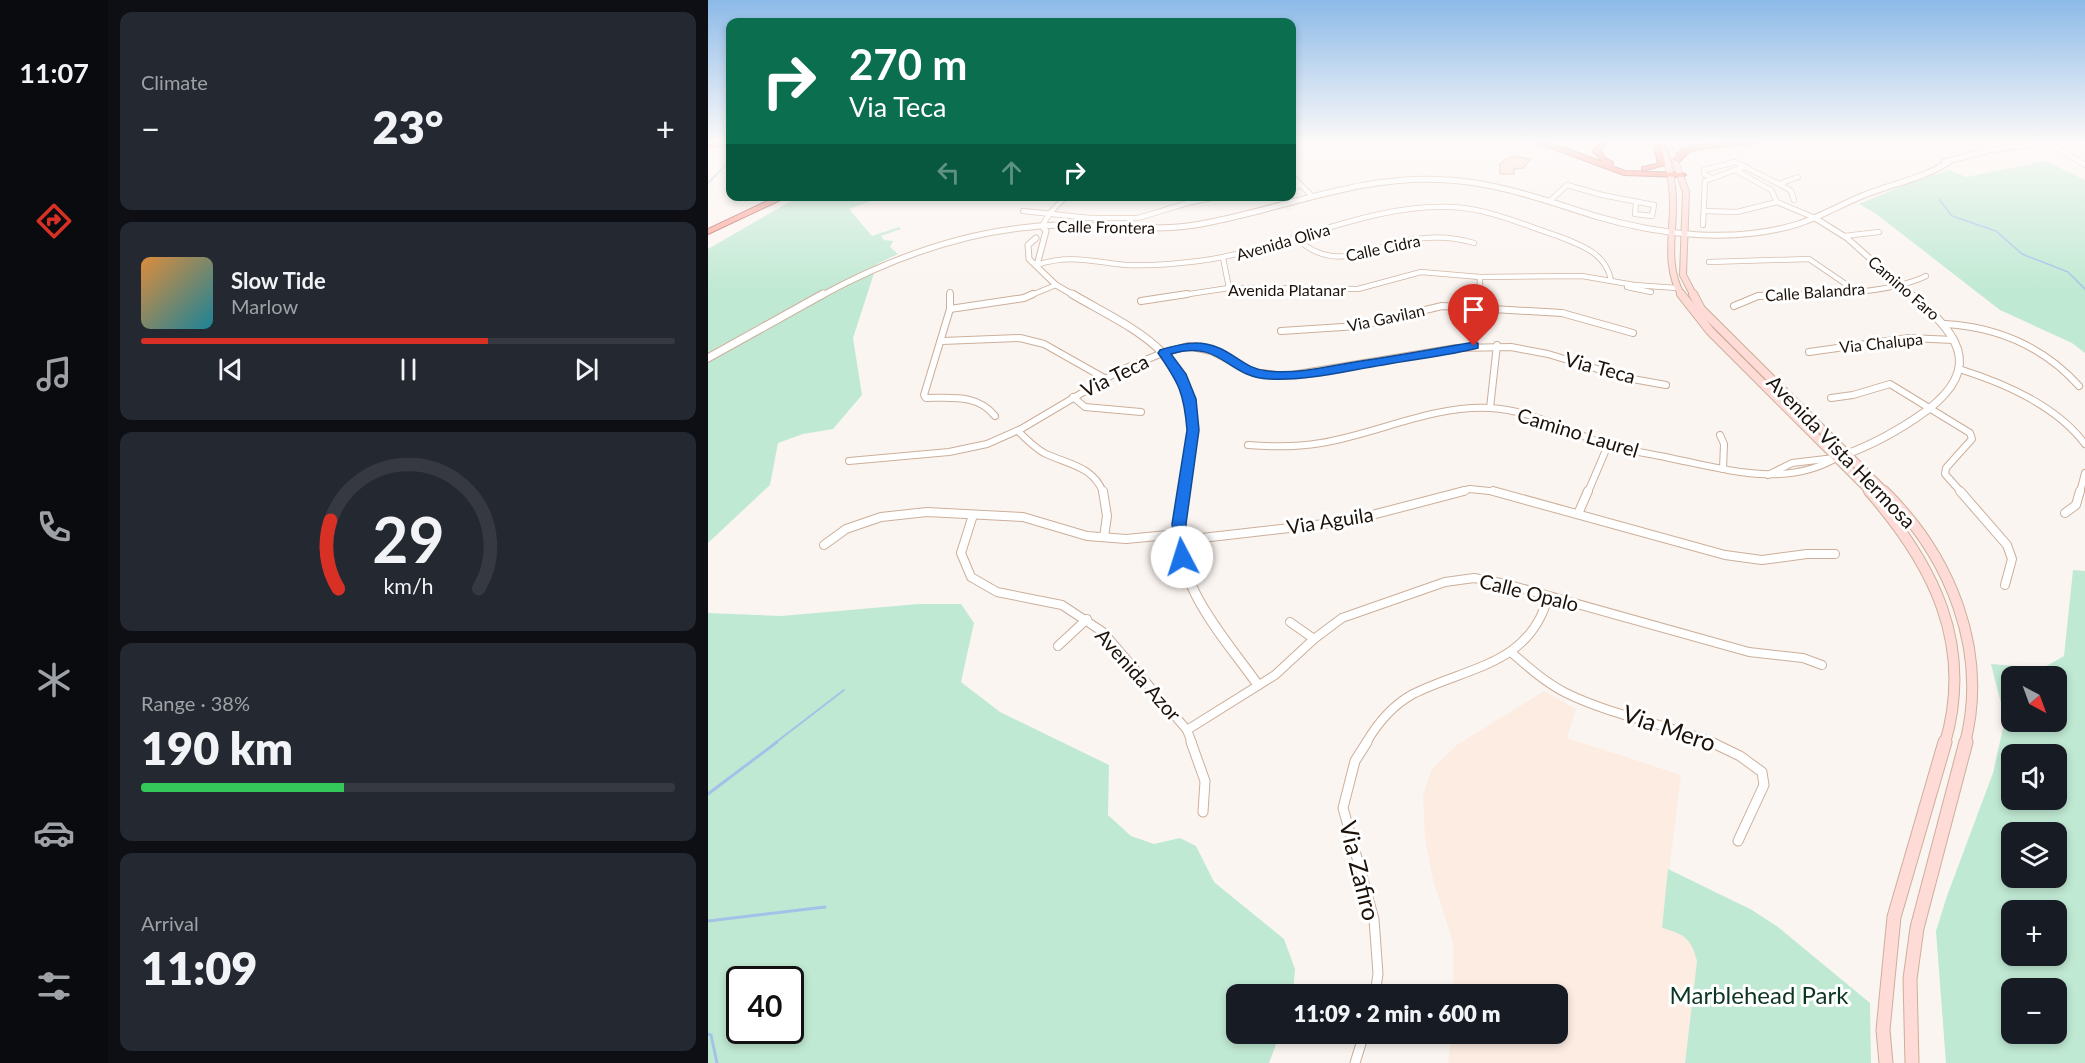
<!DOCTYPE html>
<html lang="en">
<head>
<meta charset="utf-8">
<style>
	body { margin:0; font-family:Lato,sans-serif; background:#242831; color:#f1f3f6; height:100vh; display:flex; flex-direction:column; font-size:22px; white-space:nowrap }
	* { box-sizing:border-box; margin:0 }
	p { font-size:20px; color:#9ea1a6 }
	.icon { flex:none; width:33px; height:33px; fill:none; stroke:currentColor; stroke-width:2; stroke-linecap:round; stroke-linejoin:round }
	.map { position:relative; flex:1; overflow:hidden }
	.panel { display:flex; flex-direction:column; gap:12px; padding:12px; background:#0d0f14; width:600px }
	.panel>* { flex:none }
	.hud { position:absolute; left:18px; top:18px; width:570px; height:183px; border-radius:12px; box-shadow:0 3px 9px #0003; background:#0b6e4f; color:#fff; overflow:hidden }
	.needle { width:39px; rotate:139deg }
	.fabs { position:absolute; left:1293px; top:666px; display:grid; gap:12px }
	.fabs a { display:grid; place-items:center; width:66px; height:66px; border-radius:12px; background:#171b24; box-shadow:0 3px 9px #0003; font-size:30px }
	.speed { position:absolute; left:18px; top:966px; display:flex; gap:12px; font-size:30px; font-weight:700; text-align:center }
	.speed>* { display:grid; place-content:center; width:78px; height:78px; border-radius:50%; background:#171b24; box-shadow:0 3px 9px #0003; line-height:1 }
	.speed .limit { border:3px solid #111; border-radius:9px; background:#fff; color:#111 }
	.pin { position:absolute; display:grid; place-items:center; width:51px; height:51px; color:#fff; margin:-62px -26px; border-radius:50% 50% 50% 0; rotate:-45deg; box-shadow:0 0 6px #0007 }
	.pin .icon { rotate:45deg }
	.me { position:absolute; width:66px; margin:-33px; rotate:355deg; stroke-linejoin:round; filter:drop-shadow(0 0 4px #0008) }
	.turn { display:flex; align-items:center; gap:21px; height:126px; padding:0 24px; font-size:27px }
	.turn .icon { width:78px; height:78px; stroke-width:2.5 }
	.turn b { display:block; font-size:42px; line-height:51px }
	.lanes { display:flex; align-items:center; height:57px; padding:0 24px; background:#0003; justify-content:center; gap:30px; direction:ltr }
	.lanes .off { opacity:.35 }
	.big { font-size:45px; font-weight:800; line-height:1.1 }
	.panel .card { flex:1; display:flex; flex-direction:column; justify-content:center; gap:9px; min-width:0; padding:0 21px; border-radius:12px; background:#242831 }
	.panel .dial { align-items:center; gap:0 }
	.dial svg { height:156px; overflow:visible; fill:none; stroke:#363941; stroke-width:7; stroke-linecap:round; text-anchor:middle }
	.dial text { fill:#f1f3f6; stroke:none }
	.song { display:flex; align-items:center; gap:18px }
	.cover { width:72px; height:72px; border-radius:9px; background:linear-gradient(135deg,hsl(30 70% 55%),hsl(190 70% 35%)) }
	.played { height:6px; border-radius:3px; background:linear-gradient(90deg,#d93025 65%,#363941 65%) }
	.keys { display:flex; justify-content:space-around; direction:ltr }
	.heat { display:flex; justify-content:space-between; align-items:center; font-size:33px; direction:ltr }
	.charge { height:9px; border-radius:4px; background:linear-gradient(90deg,#34c759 38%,#363941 0) }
	.trip { position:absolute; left:518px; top:984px; width:342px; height:60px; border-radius:12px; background:#171b24; box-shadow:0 3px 9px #0003; font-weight:800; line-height:60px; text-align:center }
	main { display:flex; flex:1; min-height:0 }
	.menu { display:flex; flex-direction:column; width:108px; justify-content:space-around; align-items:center; background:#090b0e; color:#9ea1a6 }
	.menu .icon { width:42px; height:42px }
	.menu .active { color:#d93025 }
	.menu b { font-size:27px; color:#f1f3f6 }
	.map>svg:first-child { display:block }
	.built { fill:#fcece2 }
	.green { fill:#c0e9d3; fill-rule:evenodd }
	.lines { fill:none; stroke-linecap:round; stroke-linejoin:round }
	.stream-far2 { stroke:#a3c2e8; stroke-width:1.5 }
	.stream-far1 { stroke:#a3c2e8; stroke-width:2 }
	.stream { stroke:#a3c2e8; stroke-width:3 }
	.building { fill:#fcd9c1; stroke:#cdaf9b; stroke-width:1.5 }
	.minor-far3-casing { stroke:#ccaf9a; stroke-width:6 }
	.minor-far2-casing { stroke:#ccaf9a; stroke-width:8 }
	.minor-far1-casing { stroke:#ccaf9a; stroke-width:10 }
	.minor-casing { stroke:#ccaf9a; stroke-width:11 }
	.tertiary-far2-casing { stroke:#ccaf9a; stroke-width:7 }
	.tertiary-far1-casing { stroke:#ccaf9a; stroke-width:9 }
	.tertiary-casing { stroke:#ccaf9a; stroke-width:11 }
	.secondary-far3-casing { stroke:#ccaf9a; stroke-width:8 }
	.secondary-far2-casing { stroke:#ccaf9a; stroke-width:10 }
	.secondary-far1-casing { stroke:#ccaf9a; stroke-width:12 }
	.secondary-casing { stroke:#ccaf9a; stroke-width:15 }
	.trunk-casing { stroke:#ac5e51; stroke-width:2 }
	.motorway-casing { stroke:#ac5e51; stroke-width:2 }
	.minor-far3 { stroke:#fff; stroke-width:4.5 }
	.minor-far2 { stroke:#fff; stroke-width:6 }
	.minor-far1 { stroke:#fff; stroke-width:8 }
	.minor { stroke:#fff; stroke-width:9 }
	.tertiary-far2 { stroke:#fff; stroke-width:5 }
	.tertiary-far1 { stroke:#fff; stroke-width:7 }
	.tertiary { stroke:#fff; stroke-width:9 }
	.secondary-far3 { stroke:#fedbd6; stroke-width:6 }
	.secondary-far2 { stroke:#fedbd6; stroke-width:8 }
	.secondary-far1 { stroke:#fedbd6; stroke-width:10 }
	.secondary { stroke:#fedbd6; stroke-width:13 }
	.trunk { fill:#fb9f92; fill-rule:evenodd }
	.motorway { fill:#fa8777; fill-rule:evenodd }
	.route { fill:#1a73e8; stroke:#114b97; stroke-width:1.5 }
	.labels { text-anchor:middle; stroke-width:6; stroke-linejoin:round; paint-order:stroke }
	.far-street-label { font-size:16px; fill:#1c120a; stroke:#fff }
	.street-label { font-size:20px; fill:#1c120a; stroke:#fff }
	.near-street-label { font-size:24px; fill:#1c120a; stroke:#fff }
	.near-park-label { font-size:24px; fill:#0c3523; stroke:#fff }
</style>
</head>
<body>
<main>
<nav class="menu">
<b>11:07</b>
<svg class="icon active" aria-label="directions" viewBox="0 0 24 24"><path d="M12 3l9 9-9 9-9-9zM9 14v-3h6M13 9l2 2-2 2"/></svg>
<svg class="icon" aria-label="music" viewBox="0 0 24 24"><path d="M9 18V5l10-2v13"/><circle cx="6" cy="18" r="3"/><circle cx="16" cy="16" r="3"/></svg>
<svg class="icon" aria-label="phone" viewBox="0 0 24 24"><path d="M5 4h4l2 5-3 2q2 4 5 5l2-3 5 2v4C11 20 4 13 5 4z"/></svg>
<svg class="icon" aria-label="climate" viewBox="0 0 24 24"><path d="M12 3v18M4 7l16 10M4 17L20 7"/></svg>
<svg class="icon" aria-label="car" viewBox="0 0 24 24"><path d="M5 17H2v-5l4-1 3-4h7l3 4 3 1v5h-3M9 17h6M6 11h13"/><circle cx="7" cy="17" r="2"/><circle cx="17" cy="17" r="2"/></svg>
<svg class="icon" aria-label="filters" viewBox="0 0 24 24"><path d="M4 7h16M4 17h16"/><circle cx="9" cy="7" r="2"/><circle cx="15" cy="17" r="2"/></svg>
</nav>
<section class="panel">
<div class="card"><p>Climate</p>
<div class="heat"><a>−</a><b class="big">23°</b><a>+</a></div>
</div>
<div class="card">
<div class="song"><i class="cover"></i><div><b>Slow Tide</b><p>Marlow</p></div></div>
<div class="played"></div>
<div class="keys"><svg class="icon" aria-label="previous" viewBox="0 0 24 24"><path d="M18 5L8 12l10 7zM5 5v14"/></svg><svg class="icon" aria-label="pause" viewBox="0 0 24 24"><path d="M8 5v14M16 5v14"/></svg><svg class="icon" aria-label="next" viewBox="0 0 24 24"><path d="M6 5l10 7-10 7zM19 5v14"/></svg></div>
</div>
<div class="card dial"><svg viewBox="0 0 100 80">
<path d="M14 69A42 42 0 1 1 86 69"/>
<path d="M14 69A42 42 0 0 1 10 34" stroke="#d93025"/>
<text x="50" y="56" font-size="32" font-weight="700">29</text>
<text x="50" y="72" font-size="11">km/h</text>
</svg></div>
<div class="card"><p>Range · 38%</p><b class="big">190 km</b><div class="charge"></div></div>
<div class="card"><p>Arrival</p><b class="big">11:09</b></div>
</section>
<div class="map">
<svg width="1377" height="1063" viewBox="0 0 1377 1063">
	<rect width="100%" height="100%" fill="#fbf5f1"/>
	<!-- built -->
	<path class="built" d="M836 691 868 709 859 738 973 775 954 927 972 933 985 945 989 961 977 1063H740L744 1034H849V994H746L745 942 726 883 717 839 715 795 724 769 749 745Z"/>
	<!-- green -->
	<g class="green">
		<path d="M1338 161 1377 180V353L1364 343 1292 310 1167 213 1151 204 1211 179 1241 170 1258 177Z"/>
		<path d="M90 197H173L141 209 164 236 191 227 193 229 173 236 176 240 185 241 182 247 190 254 169 264 145 338 154 395 125 429 95 434 70 443 62 485 0 543V249Z"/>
		<path d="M1365 570 1377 571V1063H1238L1228 931 1239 896 1285 773 1297 719 1283 664 1335 668 1356 656ZM1304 676H1348V722H1304ZM1304 754H1348V800H1304ZM1304 832H1348V878H1304ZM1304 910H1348V956H1304ZM1304 988H1348V1034H1304Z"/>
		<path d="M210 604H253L266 623 253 682 292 712 401 765 400 815 423 836 446 844 472 838 488 846 506 882 576 939 587 969 585 994H528V1034H572L561 1063H0V613L73 616ZM32 980H82V1030H32Z"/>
		<path d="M960 869 1044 910 1070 927 1162 1003 1163 1063H977L989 961C983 938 976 934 954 928Z"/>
	</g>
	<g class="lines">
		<!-- stream-far2 -->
		<g class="stream-far2">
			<path d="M0 183 18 165"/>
			<path d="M1231 199 1244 216 1288 231 1314 254 1360 272 1377 289"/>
		</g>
		<!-- stream-far1 -->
		<path class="stream-far1" d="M67 743 136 690"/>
		<!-- stream -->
		<g class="stream">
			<path d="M0 794 69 742"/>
			<path d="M0 921 117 907"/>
			<path d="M0 1034 3 1035 9 1063"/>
		</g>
	</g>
	<!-- building -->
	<path class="building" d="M809 156 822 160 815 168 806 169V174H792V164L800 158Z"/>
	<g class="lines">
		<defs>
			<g id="minor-far3">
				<path d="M1340 142 1377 165"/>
				<path d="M584 176 603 195"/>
				<path d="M1004 178 996 174V170L1027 162 1077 187 1083 191 1086 200"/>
				<path d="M1071 184 1090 177"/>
				<path d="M859 185 894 195 946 205 944 216 927 214 928 203"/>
				<path d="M584 188 593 185"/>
				<path d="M543 196H562"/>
				<path d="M842 201 859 185"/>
				<path d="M1069 202 1107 218"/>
				<path d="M315 211 382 218H430L483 202 514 196"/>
				<path d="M996 211 1029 212 1069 202 1063 190 1027 170 1039 167"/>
				<path d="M995 225 997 181 1027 170"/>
				<path d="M334 226 342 213 358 196"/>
				<path d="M1136 236 1171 232"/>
				<path d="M589 239C626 272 656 250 697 241 720 236 743 236 766 243"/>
				<path d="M515 258 521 288"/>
				<path d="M1001 262 1101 259 1148 291"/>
				<path d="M329 265C362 254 385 262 418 265 442 266 467 264 491 261 576 250 657 204 742 207 779 208 813 224 847 235 871 244 899 253 903 281"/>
				<path d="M919 287 943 292"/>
				<path d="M242 292V296"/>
				<path d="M321 296 348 285"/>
				<path d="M468 296 521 288 650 289 713 272 772 277 874 276 926 285 969 288"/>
				<path d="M771 296 772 277"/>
				<path d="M1059 296C1102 295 1180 295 1218 276"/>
			</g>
			<g id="minor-far2">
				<path d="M242 294V309L216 395 218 398C243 398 270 394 287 416"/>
				<path d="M433 301 479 294"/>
				<path d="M1026 306 1050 296 1116 294"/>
				<path d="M770 307 771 294"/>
				<path d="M242 309 316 298 325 294"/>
				<path d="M1237 324C1289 327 1336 347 1371 386"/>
				<path d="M573 331 650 326 734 306 854 313 925 333"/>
				<path d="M234 341 312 338 336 344 398 379"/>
				<path d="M1101 352 1201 338 1246 340"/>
				<path d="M1251 369C1296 383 1348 405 1377 444"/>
				<path d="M365 397 377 407 433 412"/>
				<path d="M1123 398 1145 395 1182 384 1262 433 1264 439 1238 468 1237 474 1253 492"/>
				<path d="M782 408 789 345"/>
				<path d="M310 431C318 439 326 447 336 453 359 464 385 466 395 492"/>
				<path d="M1012 435 1016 444 1015 469"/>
				<path d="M540 445C564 447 589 447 613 443 668 434 725 405 782 408 824 410 860 432 899 445 921 451 944 454 966 459 1021 470 1078 488 1130 457"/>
				<path d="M141 461 241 452 279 444 313 429 411 371 452 354 480 346 503 351 545 372 577 376 748 348 803 347 840 354 919 378 958 385"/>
				<path d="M1060 475 1084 463 1126 458"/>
				<path d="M750 492 762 489 791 492"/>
				<path d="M880 492 900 445"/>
				<path d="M1372 492 1377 473"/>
			</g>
			<g id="minor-far1">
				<path d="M395 491 399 516 396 537"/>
				<path d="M785 491 1017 555 1054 560 1099 554H1127"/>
				<path d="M1252 491 1299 545 1304 559 1297 585"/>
				<path d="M1357 513 1368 505 1372 491"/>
				<path d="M870 514 880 491"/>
				<path d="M265 515 253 553 263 577 289 592 354 605 395 632 479 730 484 743"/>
				<path d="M116 545 138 529 173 517 219 512 315 517 379 536 418 539 460 535 485 539 616 524 664 515 756 491"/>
				<path d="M582 622 606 639"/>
				<path d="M350 646 379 619"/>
				<path d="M803 652C820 667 838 683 858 693 905 716 958 724 1006 743"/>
				<path d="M479 730 567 675 606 639 634 618 737 582 766 578 798 584 1041 652 1095 658 1114 665"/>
				<path d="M658 743C669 724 685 705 705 694 759 667 822 665 840 597"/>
			</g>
			<g id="minor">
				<path d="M483 742 497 781 495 812"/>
				<path d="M659 742 647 761 635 808 666 919 670 974 667 994"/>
				<path d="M1003 742 1032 756 1054 772 1056 785 1030 841"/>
				<path d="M647 1063 656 1034"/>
			</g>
			<g id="tertiary-far2">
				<path d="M1236 162 1281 150 1349 141"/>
				<path d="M1107 218 1139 238 1204 296"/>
				<path d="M328 238 320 245 321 259 348 285 367 296"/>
				<path d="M329 265 338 231 334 226"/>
				<path d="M113 296C186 256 269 227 352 225 398 224 441 232 487 225 572 211 652 173 740 180 791 183 839 201 887 216 951 235 1025 244 1090 224 1112 217 1132 205 1154 196 1183 184 1214 179 1241 162"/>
			</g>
			<g id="tertiary-far1">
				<path d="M364 294C422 328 484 350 485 429 485 449 479 472 476 492"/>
				<path d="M0 358 115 294"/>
				<path d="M1130 457C1158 448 1184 434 1208 418 1275 374 1258 338 1202 294"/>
			</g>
			<path id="tertiary" d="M476 491C474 501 472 512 471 523 467 586 516 637 550 685"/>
			<g id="secondary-far3">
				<path d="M951 141C961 161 965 182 965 204 965 237 957 267 974 296"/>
				<path d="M960 141 978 192 975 275 986 296"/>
			</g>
			<g id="secondary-far2">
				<path d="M973 294 1002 331 1163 492"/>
				<path d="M985 294 993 309 1177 492"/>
			</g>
			<g id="secondary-far1">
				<path d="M1161 491C1225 564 1266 644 1237 743"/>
				<path d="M1176 491C1242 556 1281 650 1257 743"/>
			</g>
			<g id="secondary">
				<path d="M1178 1063 1175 1030 1186 917 1237 742"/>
				<path d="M1204 1063 1202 979 1209 928 1258 742"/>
			</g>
			<path id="trunk" d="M70 196H81L0 234V229Z"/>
			<g id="motorway">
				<path d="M22 141V145L0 147V143Z"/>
				<path d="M818 141C845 141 869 153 895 162L885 151 892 143 905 141 896 145 893 151 896 157 905 162 904 166 917 171 974 173 978 175 974 177 916 175 843 148Z"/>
				<path d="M1036 141H1072L990 149 981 152 971 162 964 160 975 148 990 145Z"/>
				<path d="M950 143 957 145 954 147 957 165 934 171V167L950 164 946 146Z"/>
			</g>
		</defs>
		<!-- minor-far3 casing -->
		<use href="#minor-far3" class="minor-far3-casing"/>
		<!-- minor-far2 casing -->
		<use href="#minor-far2" class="minor-far2-casing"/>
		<!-- minor-far1 casing -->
		<use href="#minor-far1" class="minor-far1-casing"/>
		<!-- minor casing -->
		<use href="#minor" class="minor-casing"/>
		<!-- tertiary-far2 casing -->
		<use href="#tertiary-far2" class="tertiary-far2-casing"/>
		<!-- tertiary-far1 casing -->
		<use href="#tertiary-far1" class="tertiary-far1-casing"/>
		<!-- tertiary casing -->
		<use href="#tertiary" class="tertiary-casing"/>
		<!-- secondary-far3 casing -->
		<use href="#secondary-far3" class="secondary-far3-casing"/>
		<!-- secondary-far2 casing -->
		<use href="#secondary-far2" class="secondary-far2-casing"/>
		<!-- secondary-far1 casing -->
		<use href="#secondary-far1" class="secondary-far1-casing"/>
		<!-- secondary casing -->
		<use href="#secondary" class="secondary-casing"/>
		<!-- trunk casing -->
		<use href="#trunk" class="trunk-casing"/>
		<!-- motorway casing -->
		<use href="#motorway" class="motorway-casing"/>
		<!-- minor-far3 -->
		<use href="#minor-far3" class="minor-far3"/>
		<!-- minor-far2 -->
		<use href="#minor-far2" class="minor-far2"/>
		<!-- minor-far1 -->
		<use href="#minor-far1" class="minor-far1"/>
		<!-- minor -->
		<use href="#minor" class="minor"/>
		<!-- tertiary-far2 -->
		<use href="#tertiary-far2" class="tertiary-far2"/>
		<!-- tertiary-far1 -->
		<use href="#tertiary-far1" class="tertiary-far1"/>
		<!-- tertiary -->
		<use href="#tertiary" class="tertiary"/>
		<!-- secondary-far3 -->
		<use href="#secondary-far3" class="secondary-far3"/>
		<!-- secondary-far2 -->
		<use href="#secondary-far2" class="secondary-far2"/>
		<!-- secondary-far1 -->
		<use href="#secondary-far1" class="secondary-far1"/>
		<!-- secondary -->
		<use href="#secondary" class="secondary"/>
		<!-- trunk -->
		<use href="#trunk" class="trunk"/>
		<!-- motorway -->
		<use href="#motorway" class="motorway"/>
	</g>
	<!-- sky -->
	<linearGradient id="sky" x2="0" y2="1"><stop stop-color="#8cbae8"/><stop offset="0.49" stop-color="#fdfaf9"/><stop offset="1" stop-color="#fdfaf9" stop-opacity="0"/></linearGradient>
	<rect width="1377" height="290" fill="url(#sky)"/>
	<!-- route -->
	<path class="route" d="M766 342 770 343V348C739 356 706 359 675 365 637 371 599 381 561 379 518 377 514 339 463 354L478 374 488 399 491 430 478 524 481 557 479 561H469L464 524 479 430C476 393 471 383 450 353L452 350C472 344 490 339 511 348 528 355 540 370 560 371 589 374 618 367 647 362 687 356 726 349 766 342Z"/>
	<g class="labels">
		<!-- far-street labels -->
		<g class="far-street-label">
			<text transform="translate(398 227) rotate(1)" y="6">Calle Frontera</text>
			<text transform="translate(575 242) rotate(-16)" y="6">Avenida Oliva</text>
			<text transform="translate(675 248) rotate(-12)" y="6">Calle Cidra</text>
			<text transform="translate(1196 288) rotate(41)" y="6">Camino Faro</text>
			<text x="579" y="296">Avenida Platanar</text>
			<text transform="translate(1107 292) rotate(-4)" y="6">Calle Balandra</text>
			<text transform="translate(678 318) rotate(-12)" y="6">Via Gavilan</text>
			<text transform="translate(1173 343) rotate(-6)" y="6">Via Chalupa</text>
		</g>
		<!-- street labels -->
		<g class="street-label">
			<text transform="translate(892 368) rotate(15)" y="7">Via Teca</text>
			<text transform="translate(407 376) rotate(-26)" y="7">Via Teca</text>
			<text transform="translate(870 433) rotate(17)" y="7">Camino Laurel</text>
			<text transform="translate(1133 452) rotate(46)" y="7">Avenida Vista Hermosa</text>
			<text transform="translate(622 521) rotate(-9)" y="7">Via Aguila</text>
			<text transform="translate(821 593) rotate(14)" y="7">Calle Opalo</text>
			<text transform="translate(430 675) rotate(48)" y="7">Avenida Azor</text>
		</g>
		<!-- near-street labels -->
		<g class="near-street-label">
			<text transform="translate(961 729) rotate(19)" y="8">Via Mero</text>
			<text transform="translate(651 871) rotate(76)" y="8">Via Zafiro</text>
		</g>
		<!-- near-park labels -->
		<g class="near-park-label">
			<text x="1051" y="1004">Marblehead Park</text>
		</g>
	</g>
</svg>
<div class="fabs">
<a><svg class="needle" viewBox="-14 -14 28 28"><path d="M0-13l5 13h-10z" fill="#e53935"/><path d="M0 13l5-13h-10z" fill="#9ea1a6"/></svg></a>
<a><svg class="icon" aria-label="sound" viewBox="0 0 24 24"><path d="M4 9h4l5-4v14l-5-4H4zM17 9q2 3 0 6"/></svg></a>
<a><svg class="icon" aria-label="layers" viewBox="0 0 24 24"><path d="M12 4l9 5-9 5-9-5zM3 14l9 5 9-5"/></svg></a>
<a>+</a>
<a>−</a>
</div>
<div class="speed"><div class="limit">40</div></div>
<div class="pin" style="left:766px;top:346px;background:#d93025"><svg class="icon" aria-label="arrive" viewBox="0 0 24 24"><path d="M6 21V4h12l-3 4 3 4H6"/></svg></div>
<svg class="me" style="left:474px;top:557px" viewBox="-20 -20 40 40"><circle r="19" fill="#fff"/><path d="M0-13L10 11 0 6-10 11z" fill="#1a73e8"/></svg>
<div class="trip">11:09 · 2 min · 600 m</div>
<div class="hud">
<div class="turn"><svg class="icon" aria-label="right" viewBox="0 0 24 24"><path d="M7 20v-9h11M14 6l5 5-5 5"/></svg><div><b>270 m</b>Via Teca</div></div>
<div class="lanes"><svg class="icon off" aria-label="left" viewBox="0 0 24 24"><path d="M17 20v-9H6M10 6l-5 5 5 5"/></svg><svg class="icon off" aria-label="ahead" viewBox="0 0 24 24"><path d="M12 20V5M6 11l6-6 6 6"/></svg><svg class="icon" aria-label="right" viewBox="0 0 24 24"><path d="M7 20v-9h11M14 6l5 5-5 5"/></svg></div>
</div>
</div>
</main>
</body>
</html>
